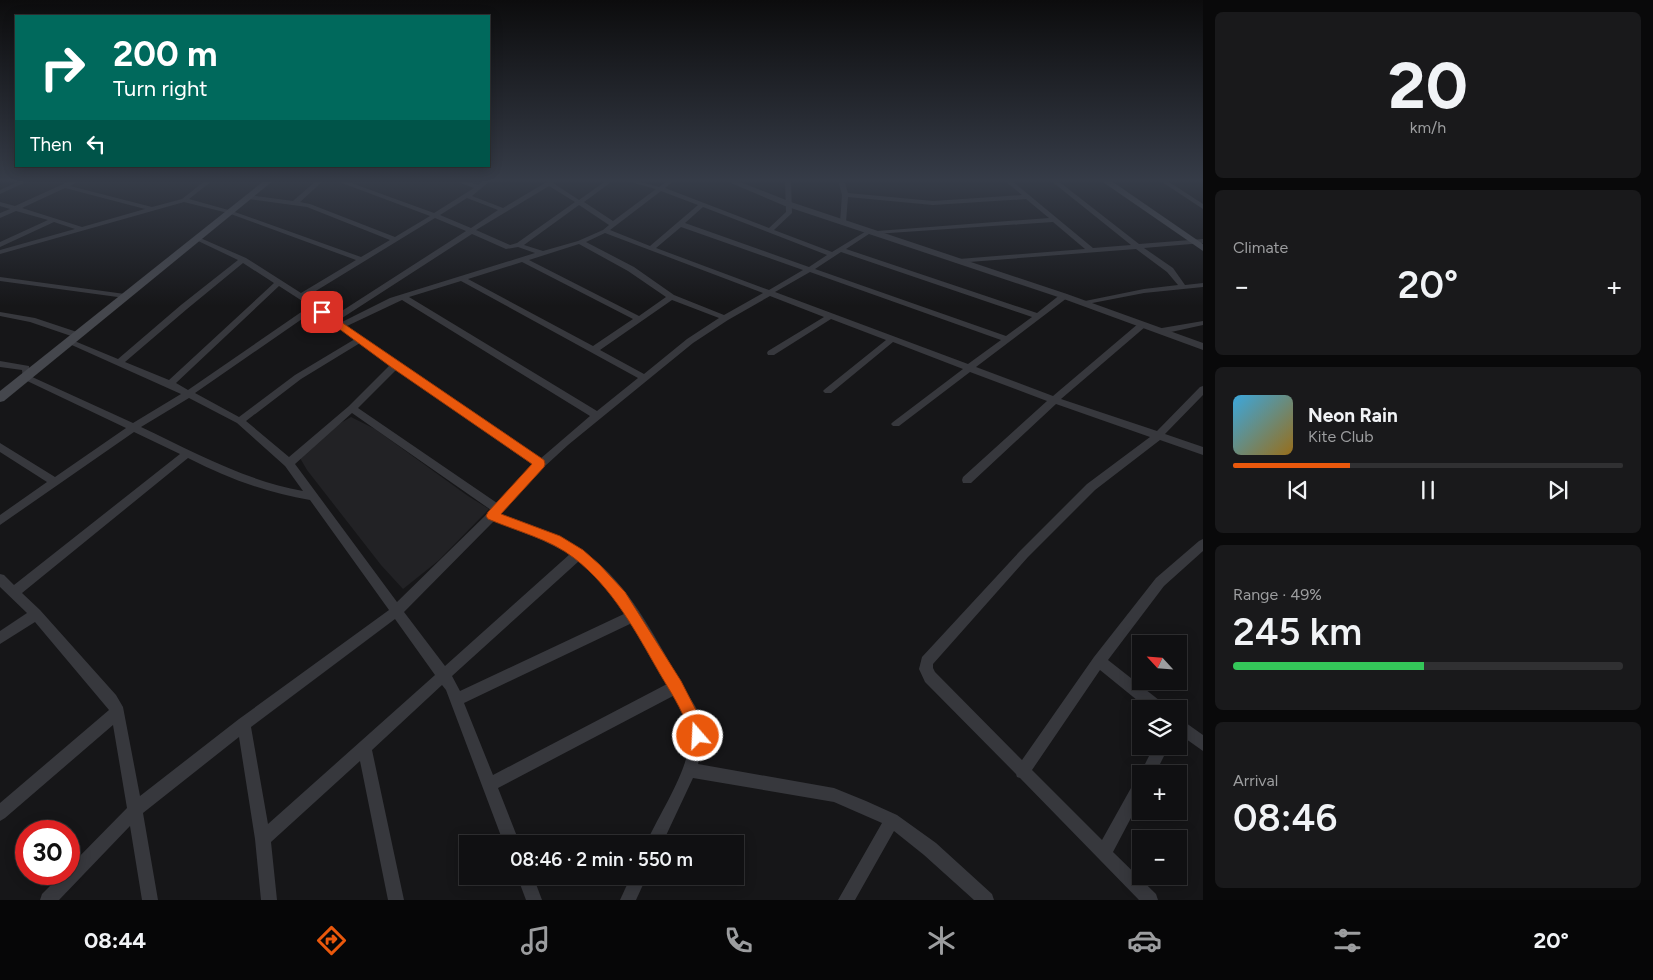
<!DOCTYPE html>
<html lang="en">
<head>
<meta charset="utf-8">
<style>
	body { margin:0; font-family:Figtree,sans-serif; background:#19191b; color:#f1f3f6; height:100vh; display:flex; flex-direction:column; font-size:19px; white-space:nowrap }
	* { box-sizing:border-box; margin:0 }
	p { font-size:16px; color:#9c9d9f }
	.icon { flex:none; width:28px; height:28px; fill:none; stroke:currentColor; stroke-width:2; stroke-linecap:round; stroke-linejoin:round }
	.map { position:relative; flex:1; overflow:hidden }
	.panel { display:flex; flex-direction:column; gap:12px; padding:12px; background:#09090a; width:450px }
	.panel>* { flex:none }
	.guide { position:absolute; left:15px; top:15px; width:475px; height:152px; border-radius:0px; box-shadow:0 2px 12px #0003,0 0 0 1px #303032; background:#00695c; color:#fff; overflow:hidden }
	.needle { width:32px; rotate:296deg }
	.controls { position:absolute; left:1132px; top:635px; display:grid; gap:10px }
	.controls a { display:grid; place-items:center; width:55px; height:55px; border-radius:0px; background:#101012; box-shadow:0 2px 12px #0003,0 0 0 1px #303032; font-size:25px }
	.speed { position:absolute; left:15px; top:820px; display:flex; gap:10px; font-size:25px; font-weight:700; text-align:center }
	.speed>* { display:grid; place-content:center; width:65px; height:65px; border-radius:50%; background:#101012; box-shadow:0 2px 12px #0003,0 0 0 1px #303032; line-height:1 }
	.speed .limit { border:8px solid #d22; background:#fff; color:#111 }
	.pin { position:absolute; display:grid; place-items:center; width:42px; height:42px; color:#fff; margin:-21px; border-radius:10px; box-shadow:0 2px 8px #0006 }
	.me { position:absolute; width:55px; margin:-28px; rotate:341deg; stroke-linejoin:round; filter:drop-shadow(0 0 4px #0008) }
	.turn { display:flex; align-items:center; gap:18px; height:105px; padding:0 15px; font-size:22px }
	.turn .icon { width:65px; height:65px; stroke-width:2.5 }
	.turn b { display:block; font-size:35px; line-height:42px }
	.then { display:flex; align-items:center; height:48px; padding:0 15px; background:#0003; gap:10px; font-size:19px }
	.big { font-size:38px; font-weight:600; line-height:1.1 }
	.panel .widget { flex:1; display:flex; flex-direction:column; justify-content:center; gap:8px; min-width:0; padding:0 18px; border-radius:8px; background:#19191b }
	.panel .dial { align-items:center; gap:0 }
	.dial b { font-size:65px; line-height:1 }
	.song { display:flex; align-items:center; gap:15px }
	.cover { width:60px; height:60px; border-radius:8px; background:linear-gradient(135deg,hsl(200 70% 55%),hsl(40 70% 35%)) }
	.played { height:5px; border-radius:2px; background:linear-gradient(90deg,#ea580c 30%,#303032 30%) }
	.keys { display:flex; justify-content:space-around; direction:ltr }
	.heat { display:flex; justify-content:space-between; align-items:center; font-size:28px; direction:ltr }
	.charge { height:8px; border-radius:4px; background:linear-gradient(90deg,#34c759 49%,#303032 0) }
	.trip { position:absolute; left:459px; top:835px; width:285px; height:50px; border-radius:0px; background:#101012; box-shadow:0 2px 12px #0003,0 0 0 1px #303032; font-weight:600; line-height:50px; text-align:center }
	.tab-bar { display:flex; height:80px; justify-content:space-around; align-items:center; background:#060607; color:#9c9d9f }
	.tab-bar .icon { width:35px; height:35px }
	.tab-bar .selected { color:#ea580c }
	.tab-bar b { font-size:22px; color:#f1f3f6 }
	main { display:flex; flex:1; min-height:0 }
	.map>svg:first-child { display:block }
	.built { fill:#222225 }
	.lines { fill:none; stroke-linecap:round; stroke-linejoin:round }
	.minor { fill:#37383d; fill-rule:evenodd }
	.tertiary { fill:#37383d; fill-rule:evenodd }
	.secondary { fill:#45474d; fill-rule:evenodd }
	.route { fill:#ea580c; stroke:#983908 }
</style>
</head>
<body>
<main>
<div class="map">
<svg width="1203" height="900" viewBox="0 0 1203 900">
	<rect width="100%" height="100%" fill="#161618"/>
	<!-- built -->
	<path class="built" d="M351 417 375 429 468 496 489 509 438 561 403 589 381 565 307 470 300 458 339 424Z"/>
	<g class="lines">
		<!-- minor -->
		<g class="minor">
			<path d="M22 180H30L0 194V190Z"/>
			<path d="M72 180H80L70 186 152 207 182 199 206 180H213L189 199 232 211 361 257 390 240 307 207 249 199 246 197 249 195 293 201 317 180H324L300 202 310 204 395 237 430 216 334 180H343L434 213 474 188 453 180H462L478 185 484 180H491L472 196 503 208 550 180H557L553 183 579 200 607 180H614L584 202 613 221 656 189 623 180H633L659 187 668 180H675L665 188 769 228 786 212 785 180H791L792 213 774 230 832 252 868 230H872V232L846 249 1037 313 1061 294H1067V298L976 367 1053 396 1139 323H1145V327L1061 399 1157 431 1200 387 1203 386V395L1165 434 1203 447V455L1160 440 1095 490 1028 557 933 664V668L935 672 1022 760 1094 657 1156 578 1199 541 1203 539V551L1164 586 1108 660 1164 704 1166 709H1148L1100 670 1032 770 1102 840 1136 779 1141 777 1140 774 1154 746H1169L1155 774H1141V799L1113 852 1156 894 1158 900H1139L1020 778 1017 777 1016 774 925 682 919 669 922 657 1020 551 1087 484 1150 437 1056 404 971 483H963L962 480 963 477 1047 401 970 372 899 426H893L891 424 893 422 963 369 893 342 831 393H825L823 391 825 389 886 340 831 319 774 355H768L767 353 768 351 824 317 770 296 728 320 693 343 568 445 544 467 500 514C533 527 569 537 596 561 634 593 658 643 683 686 690 699 701 712 704 727 706 739 702 752 698 764L834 788 866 801 897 815 936 843 992 894 994 900H974L924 855 894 831 855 900H838L882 823 834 802 693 778 662 844H646C659 813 697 759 689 726 687 715 679 705 673 696L498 788 520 844H504L446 690 442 685 372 750 404 900H388L360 761 271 842 277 900H261L255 839 239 737 143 813 158 900H142L130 826 59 900H40L42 894 62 874H69V867L127 808 113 725 5 818 0 821V803L109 710 35 622 0 644V631L27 613 0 587V574L4 575 14 585 180 454 134 432 0 525V515L47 482 0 452V443L55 477 126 428 23 379 22 370 0 367V361L29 366 30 376 133 423 181 394 65 342 66 340H72L118 359 181 305 238 260 194 239V237H198L246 258 301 293 356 260 228 213 184 202 0 254V250L75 229 54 222 0 247V242L48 220 16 211 0 218V213L10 209 0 206V202L15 206ZM549 186 575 202 517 243 510 245 476 230ZM65 188 145 209 82 227 22 208ZM661 191 698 205 650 246 610 230ZM467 198 498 210 471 228 440 215ZM579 205 609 225 603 230 578 241 543 251 524 245ZM703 207 827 255 809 267 685 223ZM435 218 466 231 334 316 306 297ZM681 227 803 270 769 290 656 248ZM605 233 763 293 724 315 674 295 634 267 586 242ZM472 234 506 249 518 247 535 253 390 298 342 322 339 320ZM579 244 628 271 666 297 639 316 529 260ZM841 252 1032 317 1006 336 815 269ZM522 262 633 319 593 346 468 279ZM243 263 274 283 169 380 125 362 187 309ZM810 272 1001 340 968 364 775 292ZM461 281 638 378 597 411 409 297ZM279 286 310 306 188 390 176 383ZM402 300 590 416 540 459 398 363 347 326ZM672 300 719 318 687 339 644 374 600 350ZM315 310 355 339 295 375 239 417 195 393ZM360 343 390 365 349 406 289 457 246 421 301 379ZM396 370 533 465 497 503 358 408ZM189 398 237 423 285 466 303 491C246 481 194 452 141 427ZM352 413 491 510 397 602 295 464ZM188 458C227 478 267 493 310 500L389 610 239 719 140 796 123 707 116 695 40 610 22 593ZM494 521 542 540 570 554 445 666 404 612ZM579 561 603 583 626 613 460 691 452 676ZM395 619 435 675 268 824 251 727ZM632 623 667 684 493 775 464 703Z"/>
			<path d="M838 180H844L848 193 933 201 1022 195 1004 180H1011L1093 248 1131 245 1050 180H1057L1139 244 1203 239V243L1144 248 1173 268 1185 285 1203 283V287L1144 293 1082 305V301H1085L1144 289 1178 285 1167 272 1136 249 956 263 955 261 959 259 1085 249 1053 222 875 234V232L877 231 1049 218 1026 199 933 205 848 197 846 222 843 224 840 222 842 195Z"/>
			<path d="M1159 180H1166L1203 204V209Z"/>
			<path d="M0 277 125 294 129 296 125 298 0 281Z"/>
			<path d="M0 312 35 318 80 333 81 335 77 338 30 322 0 316Z"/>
			<path d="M1203 321V325L1162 334 1158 331 1162 328Z"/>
			<path d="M1179 718 1203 735V751L1179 734Z"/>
			<path d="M517 876H533L542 900H526Z"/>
			<path d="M631 876H647L636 900H620Z"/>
		</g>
		<!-- tertiary -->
		<path class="tertiary" d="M724 180H735L791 202 1067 294 1203 343V350L1061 298 785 206Z"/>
		<!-- secondary -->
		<g class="secondary">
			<path d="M265 180H274L4 401 0 402V391Z"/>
			<path d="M1100 180H1110L1203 244V251Z"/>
		</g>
	</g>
	<!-- sky -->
	<linearGradient id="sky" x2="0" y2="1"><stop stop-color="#0c0c0d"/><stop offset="0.59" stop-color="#363c48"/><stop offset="1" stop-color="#363c48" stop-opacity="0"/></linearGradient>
	<rect width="1203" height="306" fill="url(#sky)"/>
	<!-- route -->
	<path class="route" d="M322 309 544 460 545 464 544 467 501 514 560 536 583 550 600 565 625 592 681 681 702 722 706 736 703 742 698 745 692 742C690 737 690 732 688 728 682 709 670 691 660 674 636 632 613 588 574 558 550 539 516 531 488 519L486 516 488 512 532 464 391 367 319 314V310Z"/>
</svg>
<div class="controls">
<a><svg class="needle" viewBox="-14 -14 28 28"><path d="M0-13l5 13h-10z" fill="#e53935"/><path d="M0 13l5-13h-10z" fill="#9c9d9f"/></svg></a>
<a><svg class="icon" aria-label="layers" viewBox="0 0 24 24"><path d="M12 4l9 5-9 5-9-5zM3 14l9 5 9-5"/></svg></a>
<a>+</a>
<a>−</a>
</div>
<div class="speed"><div class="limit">30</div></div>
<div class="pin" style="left:322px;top:312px;background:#d93025"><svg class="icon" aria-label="arrive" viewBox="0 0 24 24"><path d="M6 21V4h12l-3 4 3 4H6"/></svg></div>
<svg class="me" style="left:698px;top:736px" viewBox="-20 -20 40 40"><circle r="17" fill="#ea580c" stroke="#fff" stroke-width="3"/><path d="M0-11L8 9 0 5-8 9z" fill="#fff"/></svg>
<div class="trip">08:46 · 2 min · 550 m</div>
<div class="guide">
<div class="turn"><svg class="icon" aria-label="right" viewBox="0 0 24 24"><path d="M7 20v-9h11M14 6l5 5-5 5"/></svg><div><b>200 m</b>Turn right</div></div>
<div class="then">Then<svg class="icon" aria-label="left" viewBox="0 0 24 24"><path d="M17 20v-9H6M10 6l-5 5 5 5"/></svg></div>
</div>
</div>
<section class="panel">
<div class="widget dial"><b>20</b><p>km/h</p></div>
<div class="widget"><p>Climate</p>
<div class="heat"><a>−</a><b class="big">20°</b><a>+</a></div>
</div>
<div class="widget">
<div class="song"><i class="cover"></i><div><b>Neon Rain</b><p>Kite Club</p></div></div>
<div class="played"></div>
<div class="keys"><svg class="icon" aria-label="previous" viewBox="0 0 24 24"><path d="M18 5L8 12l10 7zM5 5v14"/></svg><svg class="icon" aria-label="pause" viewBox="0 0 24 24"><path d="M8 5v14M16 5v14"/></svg><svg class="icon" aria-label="next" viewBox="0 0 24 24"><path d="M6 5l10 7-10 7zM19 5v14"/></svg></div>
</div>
<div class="widget"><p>Range · 49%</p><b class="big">245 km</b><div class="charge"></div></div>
<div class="widget"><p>Arrival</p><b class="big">08:46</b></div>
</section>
</main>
<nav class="tab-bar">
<b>08:44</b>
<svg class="icon selected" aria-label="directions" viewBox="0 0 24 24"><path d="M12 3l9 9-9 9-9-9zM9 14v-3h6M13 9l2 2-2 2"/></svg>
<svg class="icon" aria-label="music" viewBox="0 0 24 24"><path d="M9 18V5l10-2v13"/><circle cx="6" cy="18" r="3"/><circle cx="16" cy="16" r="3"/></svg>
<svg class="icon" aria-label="phone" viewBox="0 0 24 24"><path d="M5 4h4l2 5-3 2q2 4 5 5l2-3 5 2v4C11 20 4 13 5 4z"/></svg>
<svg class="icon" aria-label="climate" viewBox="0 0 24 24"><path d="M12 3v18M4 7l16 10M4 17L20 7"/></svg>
<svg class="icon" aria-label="car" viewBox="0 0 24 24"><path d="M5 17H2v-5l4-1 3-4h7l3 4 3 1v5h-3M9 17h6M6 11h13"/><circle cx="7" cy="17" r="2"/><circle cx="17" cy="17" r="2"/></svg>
<svg class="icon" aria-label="filters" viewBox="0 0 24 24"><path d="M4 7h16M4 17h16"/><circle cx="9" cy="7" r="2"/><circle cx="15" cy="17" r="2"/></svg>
<b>20°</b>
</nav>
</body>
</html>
